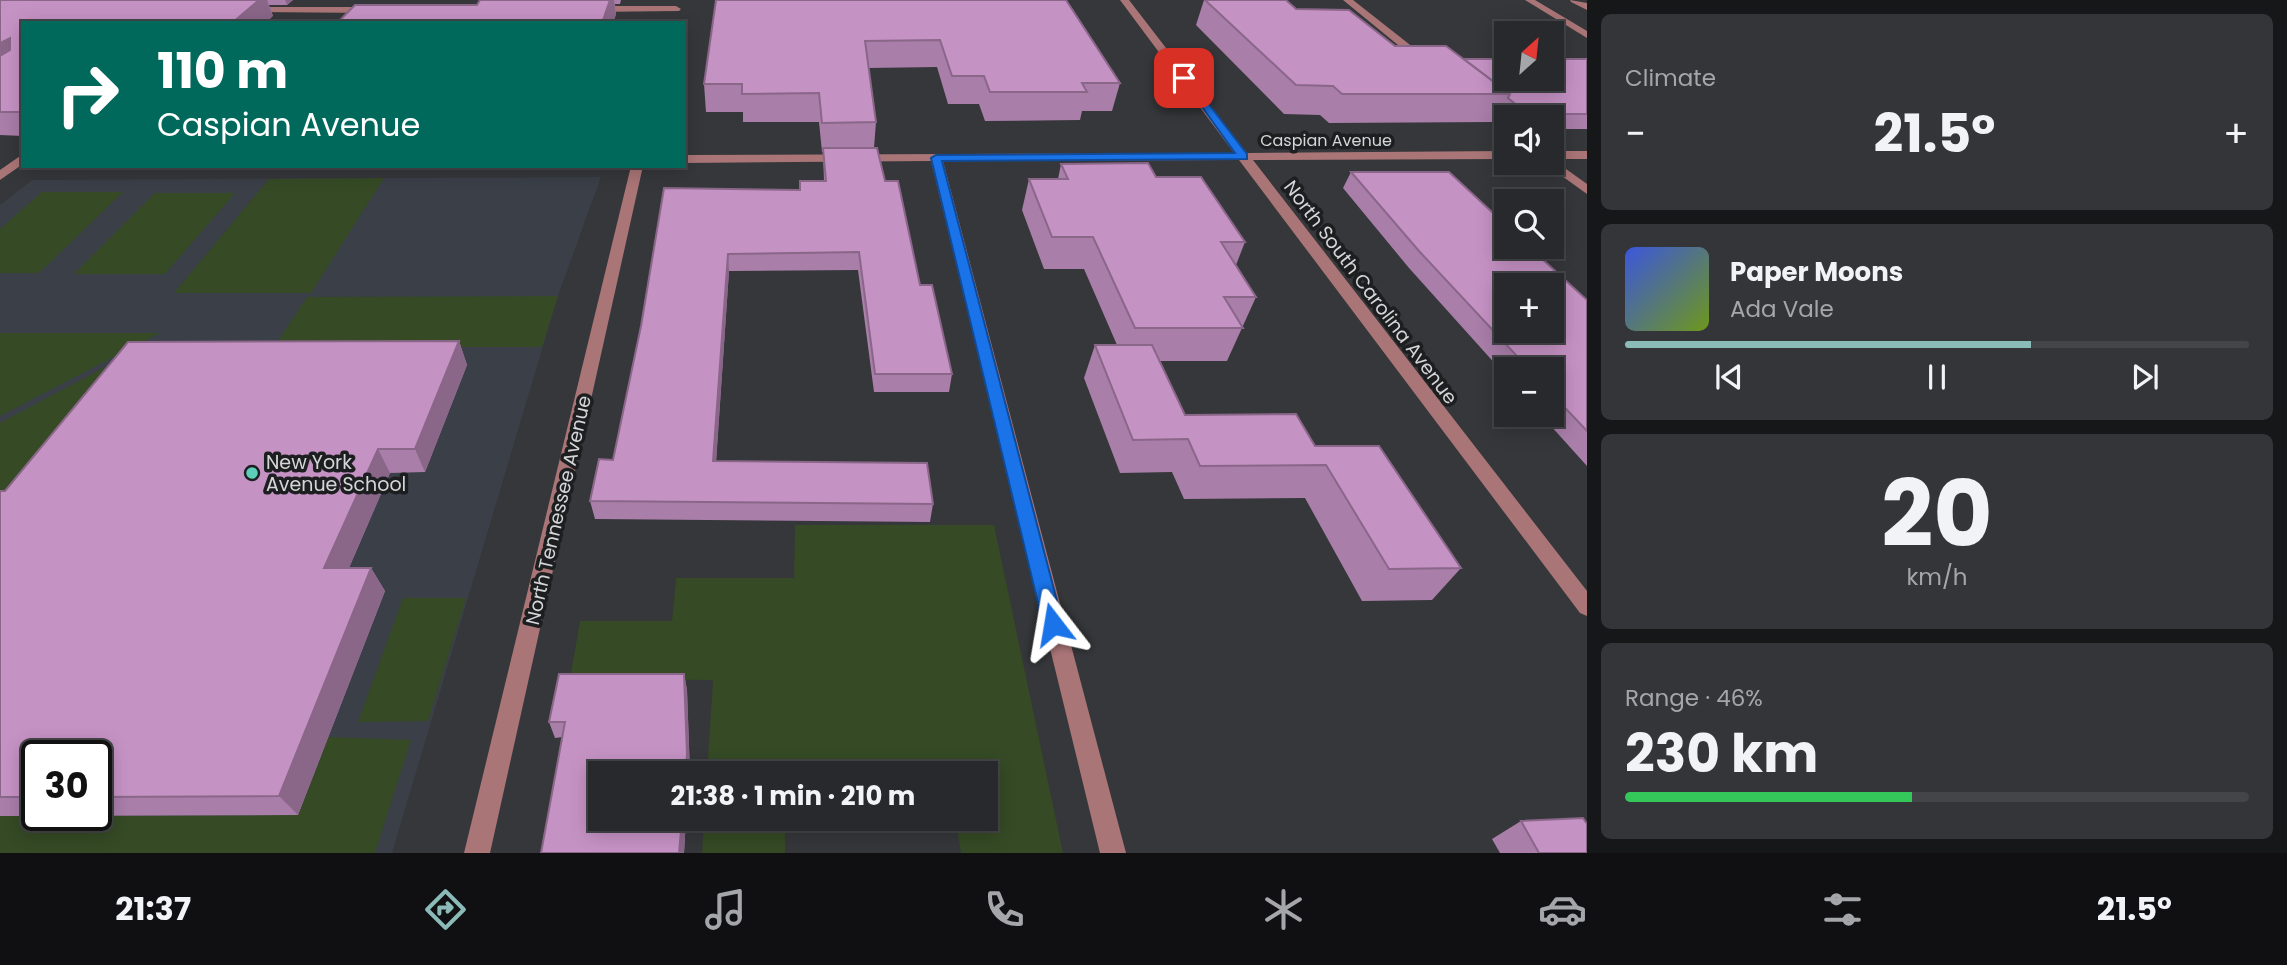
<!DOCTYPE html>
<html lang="en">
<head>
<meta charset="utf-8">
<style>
	body { margin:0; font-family:Poppins,sans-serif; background:#343538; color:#f1f3f6; height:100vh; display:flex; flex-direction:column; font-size:26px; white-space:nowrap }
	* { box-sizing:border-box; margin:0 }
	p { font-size:23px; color:#a5a6a9 }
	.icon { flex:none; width:38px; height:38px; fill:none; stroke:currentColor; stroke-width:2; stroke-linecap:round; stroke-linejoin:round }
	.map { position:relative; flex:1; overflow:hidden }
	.drawer { display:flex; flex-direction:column; gap:14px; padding:14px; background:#161718; width:700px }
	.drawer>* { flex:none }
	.guide { position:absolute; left:21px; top:21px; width:665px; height:147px; border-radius:0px; box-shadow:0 4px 18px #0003,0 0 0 2px #444548; background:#00695c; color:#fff; overflow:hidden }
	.needle { width:46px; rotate:27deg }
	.fabs { position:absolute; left:1494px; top:21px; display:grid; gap:14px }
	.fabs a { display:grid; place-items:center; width:70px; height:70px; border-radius:0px; background:#28292c; box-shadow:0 4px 18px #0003,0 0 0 2px #444548; font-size:35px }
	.speed { position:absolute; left:21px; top:740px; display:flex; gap:14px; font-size:35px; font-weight:700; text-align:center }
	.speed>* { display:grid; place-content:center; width:91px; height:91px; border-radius:50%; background:#28292c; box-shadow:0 4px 18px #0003,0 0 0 2px #444548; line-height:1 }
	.speed .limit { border:4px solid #111; border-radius:10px; background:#fff; color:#111 }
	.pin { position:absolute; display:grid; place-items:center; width:60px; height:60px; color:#fff; margin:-30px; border-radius:14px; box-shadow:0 4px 10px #0006 }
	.me { position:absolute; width:77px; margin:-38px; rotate:346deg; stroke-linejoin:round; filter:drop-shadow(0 0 5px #0008) }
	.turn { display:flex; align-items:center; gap:24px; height:147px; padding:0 21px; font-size:32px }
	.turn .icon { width:91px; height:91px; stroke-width:2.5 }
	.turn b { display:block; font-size:49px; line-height:60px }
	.big { font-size:52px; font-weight:700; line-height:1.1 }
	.drawer .widget { flex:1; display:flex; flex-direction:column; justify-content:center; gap:10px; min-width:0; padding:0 24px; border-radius:10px; background:#343538 }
	.drawer .dial { align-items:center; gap:0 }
	.dial b { font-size:91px; line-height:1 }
	.song { display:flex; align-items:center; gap:21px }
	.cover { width:84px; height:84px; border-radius:10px; background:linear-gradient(135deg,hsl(230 70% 55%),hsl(80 70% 35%)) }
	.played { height:7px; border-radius:4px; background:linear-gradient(90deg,#8bbbb9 65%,#444548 65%) }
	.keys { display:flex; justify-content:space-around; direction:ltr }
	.heat { display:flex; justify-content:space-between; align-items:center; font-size:38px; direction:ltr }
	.charge { height:10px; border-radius:5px; background:linear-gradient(90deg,#34c759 46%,#444548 0) }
	.trip { position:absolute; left:588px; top:761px; width:410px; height:70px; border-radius:0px; background:#28292c; box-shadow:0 4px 18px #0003,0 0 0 2px #444548; font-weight:700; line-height:70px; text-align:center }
	.dock { display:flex; height:112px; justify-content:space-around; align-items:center; background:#101012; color:#a5a6a9 }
	.dock .icon { width:49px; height:49px }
	.dock .current { color:#8bbbb9 }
	.dock b { font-size:32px; color:#f1f3f6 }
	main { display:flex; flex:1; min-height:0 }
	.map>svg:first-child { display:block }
	.built { fill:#3a3f48; fill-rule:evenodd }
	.green { fill:#354a25 }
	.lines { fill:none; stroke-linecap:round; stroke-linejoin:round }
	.minor { fill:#aa7576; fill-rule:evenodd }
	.wall { fill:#a97ea9; fill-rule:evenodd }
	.shaded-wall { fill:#8a6689 }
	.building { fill:#c592c4; stroke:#8a6689; stroke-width:2; fill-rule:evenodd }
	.route { fill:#1a73e8; stroke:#114b97; stroke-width:2 }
	.poi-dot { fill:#5cceba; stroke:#1d1e20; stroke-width:2.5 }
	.labels { text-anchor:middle; stroke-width:7; stroke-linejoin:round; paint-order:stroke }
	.far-street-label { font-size:16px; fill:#d4d6d8; stroke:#1d1e20 }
	.street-label { font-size:19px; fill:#d4d6d8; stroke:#1d1e20 }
	.poi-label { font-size:19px; fill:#d4d6d8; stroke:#1d1e20; text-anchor:start }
</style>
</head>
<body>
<main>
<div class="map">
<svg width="1587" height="853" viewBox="0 0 1587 853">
	<rect width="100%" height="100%" fill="#35373a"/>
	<!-- built -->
	<path class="built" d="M601 177 558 296 392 853H0V205L32 180ZM37 756H96V816H37Z"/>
	<!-- green -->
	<g class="green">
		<path d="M384 178 311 293H174L269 179Z"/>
		<path d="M42 192H123L39 273H0V229Z"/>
		<path d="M155 193H235L165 274H74Z"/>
		<path d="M558 296 542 347H274L307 297Z"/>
		<path d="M0 333H160L0 416Z"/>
		<path d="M139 349 17 494H0V423Z"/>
		<path d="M795 525H994L1063 853H961L956 821H785V853H702L704 819H985V774L707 773 713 680 570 679 580 621H672L676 578H794Z"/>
		<path d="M403 598H466L428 721 358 722Z"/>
		<path d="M328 737 411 740 375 853H0V816L298 815Z"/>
	</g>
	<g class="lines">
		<!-- minor -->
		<g class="minor">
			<path d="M1120 0H1129L1247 153 1507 151V159L1253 160 1587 591V616L1580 613 1239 160 943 161 1126 853H1100L931 161 684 163V155L1234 153Z"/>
			<path d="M1343 0H1353L1428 59V63H1420Z"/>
			<path d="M1525 0H1535L1587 31V38Z"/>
			<path d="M1570 0 1587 3V10L1571 2Z"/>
			<path d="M676 6 681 9 679 11 592 12 587 9 592 6Z"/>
			<path d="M249 7H372L377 10 372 13 246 12 244 10Z"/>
			<path d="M1475 103H1483L1507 121V130L1475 107Z"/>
			<rect x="1552" y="151" width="35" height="8"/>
			<path d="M23 154V164L0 180V170Z"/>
			<path d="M1552 159 1587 184V194L1548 166 1546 163H1552Z"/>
			<path d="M631 166H643L490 853H464Z"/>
		</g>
	</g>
	<!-- wall -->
	<g class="wall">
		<path d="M1 0H293L287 5H269L273 16 23 23V136L0 135V1Z"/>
		<path d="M480 0H621L620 4H615L616 15 477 5Z"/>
		<path d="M716 0H1066L1120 83 1112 111H1082L1080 120 985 121 979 104H948L937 67 868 68 876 122 874 148 920 285 952 374 949 392H874L858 270 729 271 716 461 933 504 930 522 595 519 590 501 613 460 641 326 800 190 824 181 823 152H822L819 122H743V112H706L704 84Z"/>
		<path d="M1204 0H1286L1296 9 1395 46 1464 59H1587V129H1552V117H1507V120L1499 113 1493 122 1329 123 1320 115 1284 114 1196 25Z"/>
		<path d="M1061 164 1156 177 1245 242 1236 265 1256 297 1227 361H1160L1185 415 1315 446 1461 568 1432 600 1362 601 1305 498 1184 499 1172 472 1120 473 1084 378 1095 345H1117L1084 269H1044L1022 210 1029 179H1058Z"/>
		<path d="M1351 172 1587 300V466L1541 415H1552V369H1507V377L1409 268 1343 188Z"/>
		<path d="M459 341 467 365 425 472 390 473 349 568H371L385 591 298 815 0 816V491H5ZM37 756H96V816H37Z"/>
		<path d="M559 674H684L687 690 690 774H600V819H686L684 853H541L563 737 555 738 549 722Z"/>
		<path d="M1521 821 1587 853H1500L1492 839Z"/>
	</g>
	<!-- shaded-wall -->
	<g class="shaded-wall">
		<path d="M259 0H267L273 16 266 23H232Z"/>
		<path d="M285 0H293L287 5Z"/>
		<path d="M610 0H614L616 15 613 23H602Z"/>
		<path d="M10 38 23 58 0 72V43Z"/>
		<path d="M728 254 729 271 715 479 713 461Z"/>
		<path d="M459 341 467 365 425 472 415 449Z"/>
		<path d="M378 449 390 473 339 591 324 568Z"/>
		<path d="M371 568 385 591 298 815 279 796Z"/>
		<path d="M684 674 687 690 690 774H685Z"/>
		<path d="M682 819H686L684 853H679Z"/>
	</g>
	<!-- building -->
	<g class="building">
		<path d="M1 0H259L232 23H23V112H0V56L10 50V38L0 43V1Z"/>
		<path d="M480 0H610L602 23H337L355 5H477Z"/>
		<path d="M716 0H1066L1120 83H1082L1087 92H990L984 76H952L940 40 865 41 876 122 822 123 819 93 742 94V84H704Z"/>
		<path d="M1205 0H1286L1296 9 1349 10 1395 46H1446L1510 94H1342L1333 86 1296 85Z"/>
		<path d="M1464 59H1507V79H1552V59H1587V114H1544L1535 107H1519L1508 98 1510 94Z"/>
		<path d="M823 148H877L885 181H898L920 285H932L952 374H875L859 252 728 254 713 461 927 463 933 504 590 501 599 459 613 460 641 326 664 188 800 190V181H826Z"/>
		<path d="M1148 163 1156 177H1201L1245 242H1221L1256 297H1224L1243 328H1135L1093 237H1052L1029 179H1068L1061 164Z"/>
		<path d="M1351 172H1449L1507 226V247H1529L1587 300V431L1552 394V369H1529L1419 251ZM1507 285H1552V331H1507Z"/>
		<path d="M459 341 415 449H378L324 568H371L279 796 96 797V756H37V797H0V491H5L128 342Z"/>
		<path d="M1095 345H1152L1185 415 1296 414 1315 446H1379L1461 568 1389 569 1326 465 1200 466 1188 439 1133 440Z"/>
		<path d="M559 674H684L687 755 685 774H600V819H682L679 853H541L565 722H549Z"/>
		<path d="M1583 818 1587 824V853H1539L1521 821Z"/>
	</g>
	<!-- route -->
	<path class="route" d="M1180 76H1187L1247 154V159L942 161 1063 624 1060 630 1053 633 1046 630 1043 624 931 158 936 155 1235 153Z"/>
	<!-- markers -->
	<circle class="poi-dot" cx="252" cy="473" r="7"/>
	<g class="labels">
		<!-- far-street labels -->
		<g class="far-street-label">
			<text x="1326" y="146">Caspian Avenue</text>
		</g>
		<!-- street labels -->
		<g class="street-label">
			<text transform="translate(1371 292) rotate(53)" y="7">North South Carolina Avenue</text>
			<text transform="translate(558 510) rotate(-77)" y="7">North Tennessee Avenue</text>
		</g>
		<!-- poi labels -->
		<g class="poi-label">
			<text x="266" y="469">New York<tspan x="266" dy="22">Avenue School</tspan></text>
		</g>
	</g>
</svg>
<div class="fabs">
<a><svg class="needle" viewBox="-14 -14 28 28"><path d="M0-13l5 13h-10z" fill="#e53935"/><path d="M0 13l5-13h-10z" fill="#a5a6a9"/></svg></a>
<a><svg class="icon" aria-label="sound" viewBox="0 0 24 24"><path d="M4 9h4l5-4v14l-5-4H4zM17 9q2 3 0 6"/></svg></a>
<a><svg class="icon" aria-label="search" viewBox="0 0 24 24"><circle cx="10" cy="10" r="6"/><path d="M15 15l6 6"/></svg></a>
<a>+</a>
<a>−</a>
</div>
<div class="speed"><div class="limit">30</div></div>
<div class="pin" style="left:1184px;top:78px;background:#d93025"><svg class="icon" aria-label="arrive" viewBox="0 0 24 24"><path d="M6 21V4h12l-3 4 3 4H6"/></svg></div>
<svg class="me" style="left:1053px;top:624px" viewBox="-20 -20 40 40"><path d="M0-17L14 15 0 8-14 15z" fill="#1a73e8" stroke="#fff" stroke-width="4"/></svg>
<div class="trip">21:38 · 1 min · 210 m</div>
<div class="guide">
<div class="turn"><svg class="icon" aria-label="right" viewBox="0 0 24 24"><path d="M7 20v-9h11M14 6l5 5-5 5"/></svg><div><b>110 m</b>Caspian Avenue</div></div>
</div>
</div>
<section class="drawer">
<div class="widget"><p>Climate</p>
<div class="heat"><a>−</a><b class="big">21.5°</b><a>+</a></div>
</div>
<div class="widget">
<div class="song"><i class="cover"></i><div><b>Paper Moons</b><p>Ada Vale</p></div></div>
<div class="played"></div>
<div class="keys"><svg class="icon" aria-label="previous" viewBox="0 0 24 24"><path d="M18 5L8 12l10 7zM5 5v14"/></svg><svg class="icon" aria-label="pause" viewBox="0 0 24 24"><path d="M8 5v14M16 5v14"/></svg><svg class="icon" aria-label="next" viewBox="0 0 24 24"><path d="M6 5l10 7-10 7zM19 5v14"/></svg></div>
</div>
<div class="widget dial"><b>20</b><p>km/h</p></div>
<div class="widget"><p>Range · 46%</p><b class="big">230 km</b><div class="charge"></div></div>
</section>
</main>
<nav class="dock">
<b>21:37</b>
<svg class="icon current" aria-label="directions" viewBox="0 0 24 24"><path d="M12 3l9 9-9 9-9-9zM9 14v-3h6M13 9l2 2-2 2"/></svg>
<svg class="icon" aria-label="music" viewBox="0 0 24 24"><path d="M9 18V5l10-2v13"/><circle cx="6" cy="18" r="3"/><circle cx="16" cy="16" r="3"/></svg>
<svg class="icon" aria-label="phone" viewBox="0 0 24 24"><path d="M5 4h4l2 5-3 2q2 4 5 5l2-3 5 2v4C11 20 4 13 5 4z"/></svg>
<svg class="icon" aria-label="climate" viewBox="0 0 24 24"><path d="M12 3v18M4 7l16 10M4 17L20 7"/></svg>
<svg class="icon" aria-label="car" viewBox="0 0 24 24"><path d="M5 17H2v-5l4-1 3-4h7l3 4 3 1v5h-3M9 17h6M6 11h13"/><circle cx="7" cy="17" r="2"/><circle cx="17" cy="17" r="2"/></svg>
<svg class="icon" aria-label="filters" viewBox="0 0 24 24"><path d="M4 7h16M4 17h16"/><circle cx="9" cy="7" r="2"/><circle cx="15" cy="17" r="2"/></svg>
<b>21.5°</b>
</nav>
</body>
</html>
